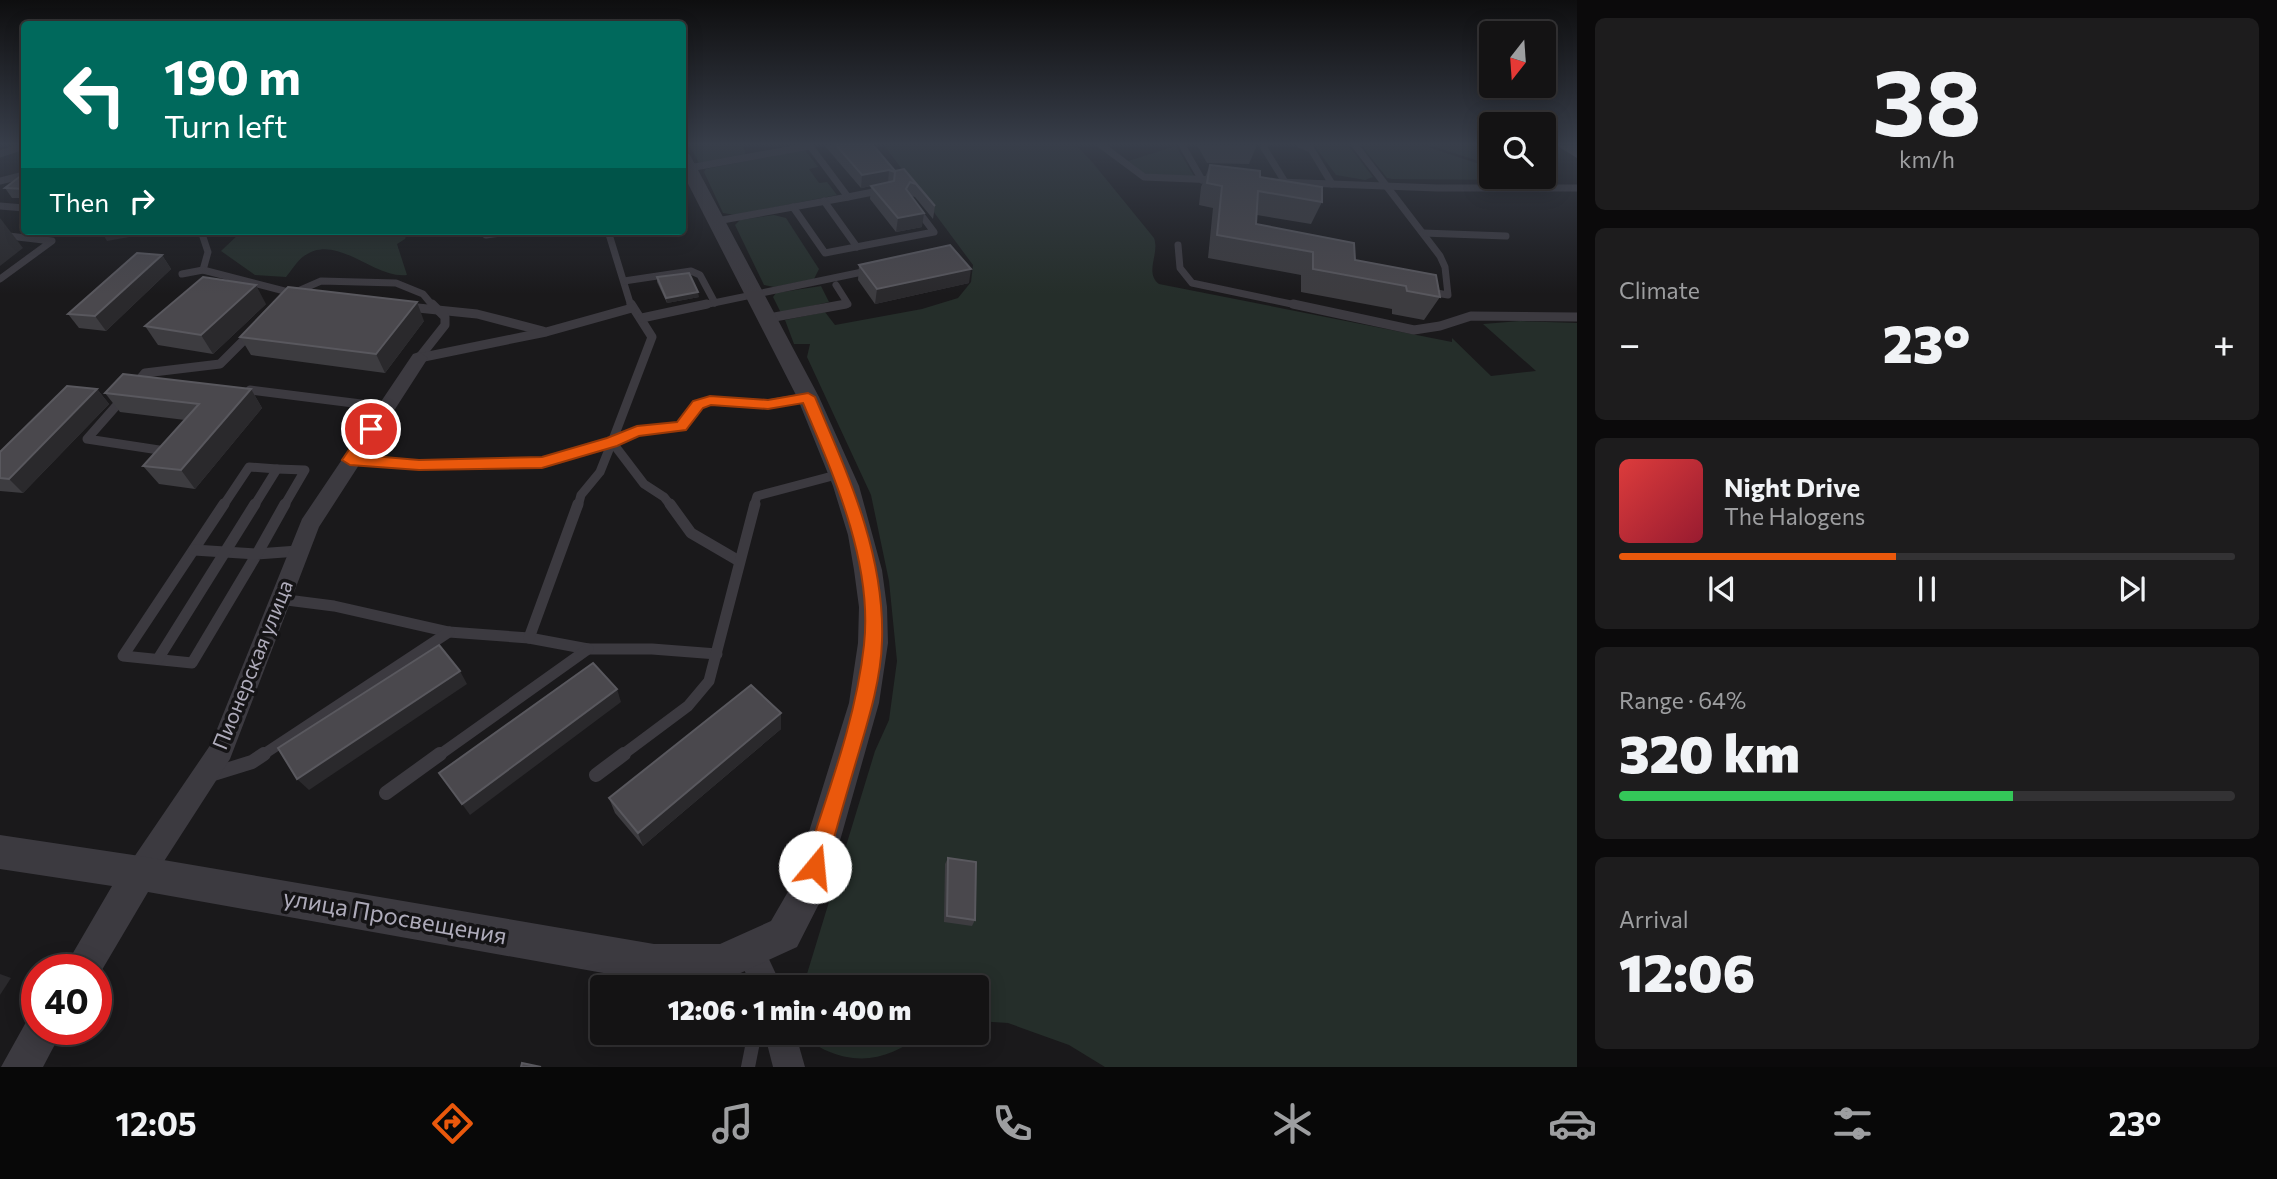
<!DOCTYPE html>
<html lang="en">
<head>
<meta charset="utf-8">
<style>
	body { margin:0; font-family:Commissioner,sans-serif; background:#1d1c1d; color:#f1f3f6; height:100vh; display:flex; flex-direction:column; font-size:26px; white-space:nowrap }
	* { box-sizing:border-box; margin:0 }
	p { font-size:23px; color:#9d9ea0 }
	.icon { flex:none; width:38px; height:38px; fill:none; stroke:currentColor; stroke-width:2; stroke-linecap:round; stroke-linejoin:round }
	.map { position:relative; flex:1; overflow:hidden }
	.sheet { display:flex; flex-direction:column; gap:18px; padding:18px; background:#0b0a0b; width:700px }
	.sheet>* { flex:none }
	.hud { position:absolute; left:21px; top:21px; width:665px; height:214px; border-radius:7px; box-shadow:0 4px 18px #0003,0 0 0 2px #333234; background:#00695c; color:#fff; overflow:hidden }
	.needle { width:46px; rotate:197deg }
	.tools { position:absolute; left:1479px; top:21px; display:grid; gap:14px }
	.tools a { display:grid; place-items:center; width:77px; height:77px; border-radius:7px; background:#141314; box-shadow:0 4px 18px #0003,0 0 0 2px #333234; font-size:35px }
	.speed { position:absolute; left:21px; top:954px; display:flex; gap:14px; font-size:35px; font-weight:700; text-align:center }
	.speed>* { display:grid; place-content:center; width:91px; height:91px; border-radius:50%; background:#141314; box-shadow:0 4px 18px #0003,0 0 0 2px #333234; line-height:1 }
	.speed .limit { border:10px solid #d22; background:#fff; color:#111 }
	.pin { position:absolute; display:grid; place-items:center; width:60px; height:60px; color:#fff; margin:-30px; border:4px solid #fff; border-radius:50%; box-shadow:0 2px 7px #0007 }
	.me { position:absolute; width:77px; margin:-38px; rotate:17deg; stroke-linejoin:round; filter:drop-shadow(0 0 5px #0008) }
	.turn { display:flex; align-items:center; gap:24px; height:147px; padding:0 28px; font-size:32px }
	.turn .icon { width:91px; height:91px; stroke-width:2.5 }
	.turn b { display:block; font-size:49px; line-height:60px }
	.then { display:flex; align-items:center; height:66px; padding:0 28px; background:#0003; gap:14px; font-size:26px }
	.big { font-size:52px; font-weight:800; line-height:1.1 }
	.sheet .widget { flex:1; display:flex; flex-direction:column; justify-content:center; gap:10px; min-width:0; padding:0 24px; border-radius:10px; background:#1d1c1d }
	.sheet .dial { align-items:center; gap:0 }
	.dial b { font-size:91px; line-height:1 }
	.song { display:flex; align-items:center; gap:21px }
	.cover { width:84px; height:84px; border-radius:10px; background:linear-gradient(135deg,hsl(0 70% 55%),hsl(350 70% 35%)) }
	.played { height:7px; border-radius:4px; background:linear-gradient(90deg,#ea580c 45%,#333234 45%) }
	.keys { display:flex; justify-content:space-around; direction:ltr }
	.heat { display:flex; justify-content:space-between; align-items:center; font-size:38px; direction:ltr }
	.charge { height:10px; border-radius:5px; background:linear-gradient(90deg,#34c759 64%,#333234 0) }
	.trip { position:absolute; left:590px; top:975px; width:399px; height:70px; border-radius:7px; background:#141314; box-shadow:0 4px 18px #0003,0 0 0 2px #333234; font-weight:800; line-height:70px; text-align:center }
	.dock { display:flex; height:112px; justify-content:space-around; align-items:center; background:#080808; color:#9d9ea0 }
	.dock .icon { width:49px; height:49px }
	.dock .selected { color:#ea580c }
	.dock b { font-size:32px; color:#f1f3f6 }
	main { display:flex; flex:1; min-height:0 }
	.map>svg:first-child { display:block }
	.green { fill:#252e2a }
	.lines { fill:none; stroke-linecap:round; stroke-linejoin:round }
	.service-far3 { stroke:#3c3a40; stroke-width:7 }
	.service-far2 { stroke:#3c3a40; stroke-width:9 }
	.service-far1 { stroke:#3c3a40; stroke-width:11 }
	.service { stroke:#3c3a40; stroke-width:14 }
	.minor { fill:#3c3a40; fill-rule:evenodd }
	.tertiary { fill:#3c3a40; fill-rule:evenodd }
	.secondary { fill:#4a4850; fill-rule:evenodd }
	.wall { fill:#3d3c40 }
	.shaded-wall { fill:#2a292c }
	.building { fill:#4a484d; stroke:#59585e; stroke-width:2 }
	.route { fill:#ea580c; stroke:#983908; stroke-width:2 }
	.labels { text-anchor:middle; stroke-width:7; stroke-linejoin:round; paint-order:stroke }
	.street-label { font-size:21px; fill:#aeabba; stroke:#151416 }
	.near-street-label { font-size:24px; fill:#aeabba; stroke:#151416 }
</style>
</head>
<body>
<main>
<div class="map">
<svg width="1577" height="1067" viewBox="0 0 1577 1067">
	<rect width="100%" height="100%" fill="#1a191b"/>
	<!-- green -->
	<g class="green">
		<path d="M689 145H743L746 155 699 163Z"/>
		<path d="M884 145H1076L1093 163 1154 238C1160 254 1144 272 1159 284L1452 342V338L1491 376 1536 371 1483 324 1520 321 1577 323V1067H1105L1069 1045 1008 1023 977 1021 976 987H803L875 751 889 720 897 661 889 581 871 495 807 357 810 344H794L785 320 825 312 835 325 922 309 958 298 971 282 973 265Z"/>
		<path d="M1314 145H1348L1373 177 1365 180 1336 175Z"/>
		<path d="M1361 145H1422L1491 168V177H1519L1530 180 1392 179 1387 178Z"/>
		<path d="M1429 145H1475L1479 150H1491V165Z"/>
		<path d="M1176 146 1194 176 1145 174 1128 161Z"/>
		<path d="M805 150 818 167 809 169 819 183 827 182 837 195 735 215 723 213 704 172 706 169Z"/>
		<path d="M774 215 786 218 819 269 814 279 774 287 764 285 735 225 740 220Z"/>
		<path d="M242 231H408L405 239 397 244 407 275C373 279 337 232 304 256 297 261 291 271 286 277L255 275 221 251Z"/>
		<path d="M821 286 829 302 781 313 773 297 776 293Z"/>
		<path d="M805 1033H924C892 1057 863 1067 825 1050 816 1045 809 1042 805 1033Z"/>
	</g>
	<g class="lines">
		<!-- service-far3 -->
		<g class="service-far3">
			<path d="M1101 145 1144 177 1217 180"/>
			<path d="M1182 145 1202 180"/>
			<path d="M1265 145 1264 148 1285 182"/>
			<path d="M1301 145 1311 149 1332 184"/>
			<path d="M1355 145 1440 256 1445 267 1448 295 1425 291"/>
			<path d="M1544 146 1553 145"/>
			<path d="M0 154 24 146"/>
			<path d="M689 168 810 146 848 197 717 221"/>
			<path d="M0 181 24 175"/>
			<path d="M1279 182 1437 188H1577"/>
			<path d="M848 197 883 190"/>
			<path d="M824 201 857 247"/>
			<path d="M0 206 24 208"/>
			<path d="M793 207 825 253 934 232 916 208"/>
			<path d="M201 231 208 252 203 270"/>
			<path d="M608 231 631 306"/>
			<path d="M1423 233 1506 236"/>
			<path d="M0 235 52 241 0 279"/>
			<path d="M486 235 516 231"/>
			<path d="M1178 245 1180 268 1192 283 1301 306"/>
			<path d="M182 274 203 270 296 294"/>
			<path d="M624 281 691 271 700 275 715 303"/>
			<path d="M289 295 321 281 396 283 423 294 433 306"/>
			<path d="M699 306 872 270"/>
			<path d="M836 306 848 304 836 285"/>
		</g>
		<!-- service-far2 -->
		<g class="service-far2">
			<path d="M631 304 652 337 612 442 644 484 664 497 671 506"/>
			<path d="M1293 304 1414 330 1440 326 1471 316 1577 317"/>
			<path d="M408 307 477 314 543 331"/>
			<path d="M642 318 707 304"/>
			<path d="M769 318 846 304"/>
			<path d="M419 358 445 325V317L432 304"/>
			<path d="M419 358 546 332 632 308"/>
			<path d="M135 385 145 373 220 364 251 333"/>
			<path d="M250 390 385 407"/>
			<path d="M124 397 87 439 172 452"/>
			<path d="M350 460 419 465 542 463 612 442"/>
			<path d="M277 469 305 470 284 506"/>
			<path d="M223 506 249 467 277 469 254 506"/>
			<path d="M578 506 581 495 600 472 612 442 637 431 681 426 698 404 710 401 768 404 808 397"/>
			<path d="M754 506 757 496 840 474"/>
		</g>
		<!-- service-far1 -->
		<g class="service-far1">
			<path d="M224 504 123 656 192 663 257 554 298 551"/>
			<path d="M670 504 691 533 739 561"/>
			<path d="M194 550 257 554 285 504"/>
			<path d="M279 599 334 606 449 632 529 638 588 649H652L717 654"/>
			<path d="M529 638 578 504"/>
			<path d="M158 659 255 504"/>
			<path d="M261 756 449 632"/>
			<path d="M438 756 588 649"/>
			<path d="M621 756 688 706 709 681 755 504"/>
		</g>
		<!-- service -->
		<g class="service">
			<path d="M210 775 252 762 264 754"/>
			<path d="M596 775 624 754"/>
			<path d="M386 793 440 754"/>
			<path d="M748 1067 755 1032"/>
		</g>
		<!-- minor -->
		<g class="minor">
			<path d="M419 352 428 358 319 527 230 759 150 883 140 887 130 883 126 873 130 863 211 744 302 519 413 354Z"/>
			<path d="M750 935 760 940 782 987H752L735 950 740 940Z"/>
			<path d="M764 1032H795L805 1067H773Z"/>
		</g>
		<!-- tertiary -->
		<g class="tertiary">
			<path d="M682 150 690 155 819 397 859 486 882 570 887 607 888 643 879 703 826 890 797 947 721 982H654L148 892 96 980V970H63L112 886 0 869V835L140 856 654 944H720L771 921 793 883 798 867 849 703 858 643 859 607 854 570 848 535 833 486 797 397 682 172Z"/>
			<path d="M37 1013V1029H63L43 1067H1L30 1015Z"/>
		</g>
		<!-- secondary -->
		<path class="secondary" d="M1556 145H1577V158Z"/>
	</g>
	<!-- wall -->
	<g class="wall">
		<path d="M824 145H873L895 171 904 169 935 206 933 219 915 197 911 196 922 227 896 232 870 199 871 186 861 188Z"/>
		<path d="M1197 145H1257L1249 164 1207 163Z"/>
		<path d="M1210 165 1260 177 1322 202 1311 224 1257 215 1256 224 1355 260 1440 297 1424 320 1392 314V309L1301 292V275L1208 258 1213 208 1199 205 1201 187Z"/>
		<path d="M24 175V198H12L5 188Z"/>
		<path d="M162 255 171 269 106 331 79 328 68 314Z"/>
		<path d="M859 265 969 283 875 304 858 280Z"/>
		<path d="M657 277 699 297 667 303 657 282Z"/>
		<path d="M266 304 213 354 158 345 145 326Z"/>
		<path d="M424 321 385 373 251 355 240 337Z"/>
		<path d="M97 389 109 404 23 493 0 491V452Z"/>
		<path d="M251 389 262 408 195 489 159 484 143 466 185 420 120 412 105 393Z"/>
		<path d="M781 713V729L643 846 615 813 609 798Z"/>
		<path d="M948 858 975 920 972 926 944 922 945 864Z"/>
	</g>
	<!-- shaded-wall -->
	<g class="shaded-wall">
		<path d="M889 170 888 183 861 188 862 175Z"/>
		<path d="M924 213 922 227 896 232 898 218Z"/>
		<path d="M0 218 23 248 0 266Z"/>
		<path d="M101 231H157V232L107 241Z"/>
		<path d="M162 255 171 269 106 331 95 316Z"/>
		<path d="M971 269 969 283 875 304 877 289Z"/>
		<path d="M256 285 266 304 213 354 201 335Z"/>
		<path d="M698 292 699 297 667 303 666 298Z"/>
		<path d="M417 302 424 321 385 373 376 354Z"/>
		<path d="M97 389 109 404 23 493 9 479Z"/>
		<path d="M251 389 262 408 195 489 181 470Z"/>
		<path d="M460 671 467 684 309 790 297 779Z"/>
		<path d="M617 689 621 702 470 815 462 804Z"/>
		<path d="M781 713V729L643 846 638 833Z"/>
		<path d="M0 974 11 978 0 995Z"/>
	</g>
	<!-- building -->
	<g class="building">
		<path d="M836 145H873L895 171 904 169 935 206 916 184 910 182 906 189 924 213 898 218 871 186 894 181 895 172 889 170 862 175Z"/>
		<path d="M1210 165 1260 171V177L1322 187V202L1258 191 1256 224 1354 243 1355 260 1436 275 1440 297 1407 291 1406 286 1313 269V252L1217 235 1222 186 1207 183Z"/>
		<path d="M22 175H24V189L5 188Z"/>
		<path d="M950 245 971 269 877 289 859 265Z"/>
		<path d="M137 253 162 255 95 316 68 314Z"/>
		<path d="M689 273 698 292 666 298 657 277Z"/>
		<path d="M203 277 256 285 201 335 145 326Z"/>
		<path d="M288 287 417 302 376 354 240 337Z"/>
		<path d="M123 374 251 389 181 470 143 466 199 404 105 393Z"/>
		<path d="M67 386 97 389 9 479 0 478V452Z"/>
		<path d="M439 645 460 671 297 779 278 748Z"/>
		<path d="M593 663 617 689 462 804 439 773Z"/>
		<path d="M751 685 781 713 638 833 609 798Z"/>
		<path d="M948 858 976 862 975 920 947 916Z"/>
		<path d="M522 1063 541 1067H521Z"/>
	</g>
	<!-- sky -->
	<linearGradient id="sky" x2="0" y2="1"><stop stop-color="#0e0e0f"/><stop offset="0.49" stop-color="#383e4a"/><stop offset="1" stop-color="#383e4a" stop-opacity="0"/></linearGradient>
	<rect width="1577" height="294" fill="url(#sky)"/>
	<!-- route -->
	<path class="route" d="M808 393 815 397C848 475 885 554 882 641 881 679 869 718 858 755 847 792 836 830 826 867L822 874 815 877 808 874 804 867C827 794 856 720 864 645 873 563 834 476 803 403L768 409 711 405 703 408 686 430 639 436 617 446 542 468 419 470 350 465 342 460 366 425 371 424 378 429 360 455 419 460 542 457 607 438 637 426 677 422 693 401 710 396 768 400Z"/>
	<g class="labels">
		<!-- street labels -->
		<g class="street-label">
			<text transform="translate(253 665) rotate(-68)" y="7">Пионерская улица</text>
		</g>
		<!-- near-street labels -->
		<g class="near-street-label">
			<text transform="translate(395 917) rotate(10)" y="8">улица Просвещения</text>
		</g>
	</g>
</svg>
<div class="tools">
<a><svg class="needle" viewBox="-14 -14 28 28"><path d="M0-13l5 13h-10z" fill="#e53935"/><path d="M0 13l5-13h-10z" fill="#9d9ea0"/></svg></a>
<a><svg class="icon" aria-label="search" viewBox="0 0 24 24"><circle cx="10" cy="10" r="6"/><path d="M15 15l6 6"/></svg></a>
</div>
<div class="speed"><div class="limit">40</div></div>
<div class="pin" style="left:371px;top:429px;background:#d93025"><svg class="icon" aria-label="arrive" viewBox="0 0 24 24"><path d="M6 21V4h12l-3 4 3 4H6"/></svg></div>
<svg class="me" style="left:815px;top:867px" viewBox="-20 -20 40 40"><circle r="19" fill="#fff"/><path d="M0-13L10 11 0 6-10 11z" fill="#ea580c"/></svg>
<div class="trip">12:06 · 1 min · 400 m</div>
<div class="hud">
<div class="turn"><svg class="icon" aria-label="left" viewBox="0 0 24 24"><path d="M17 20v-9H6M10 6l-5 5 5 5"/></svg><div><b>190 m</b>Turn left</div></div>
<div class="then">Then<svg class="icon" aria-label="right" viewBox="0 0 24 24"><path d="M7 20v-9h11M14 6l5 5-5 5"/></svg></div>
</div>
</div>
<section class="sheet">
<div class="widget dial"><b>38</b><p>km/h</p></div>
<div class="widget"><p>Climate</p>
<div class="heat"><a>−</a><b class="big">23°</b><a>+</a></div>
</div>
<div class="widget">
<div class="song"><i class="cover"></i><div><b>Night Drive</b><p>The Halogens</p></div></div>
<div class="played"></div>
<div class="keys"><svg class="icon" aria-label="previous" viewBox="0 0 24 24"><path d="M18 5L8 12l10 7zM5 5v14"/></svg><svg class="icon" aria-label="pause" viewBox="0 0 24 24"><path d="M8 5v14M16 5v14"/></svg><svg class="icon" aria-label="next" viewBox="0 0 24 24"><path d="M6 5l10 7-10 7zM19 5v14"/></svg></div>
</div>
<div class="widget"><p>Range · 64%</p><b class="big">320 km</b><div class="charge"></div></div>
<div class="widget"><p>Arrival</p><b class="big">12:06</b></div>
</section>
</main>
<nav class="dock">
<b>12:05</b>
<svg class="icon selected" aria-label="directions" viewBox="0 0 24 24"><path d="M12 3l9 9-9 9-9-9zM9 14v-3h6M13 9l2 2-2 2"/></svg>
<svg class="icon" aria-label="music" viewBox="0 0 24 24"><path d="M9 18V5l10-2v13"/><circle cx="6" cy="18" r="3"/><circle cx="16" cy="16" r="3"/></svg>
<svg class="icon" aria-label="phone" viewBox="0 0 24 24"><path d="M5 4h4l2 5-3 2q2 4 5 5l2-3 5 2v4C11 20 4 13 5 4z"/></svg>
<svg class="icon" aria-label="climate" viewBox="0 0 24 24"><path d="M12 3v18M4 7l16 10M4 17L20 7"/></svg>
<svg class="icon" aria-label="car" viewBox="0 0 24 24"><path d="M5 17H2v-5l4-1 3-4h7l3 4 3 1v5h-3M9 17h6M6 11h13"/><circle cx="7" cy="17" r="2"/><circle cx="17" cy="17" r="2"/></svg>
<svg class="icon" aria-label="filters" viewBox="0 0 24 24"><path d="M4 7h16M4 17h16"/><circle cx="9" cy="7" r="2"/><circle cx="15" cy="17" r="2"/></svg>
<b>23°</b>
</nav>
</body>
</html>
